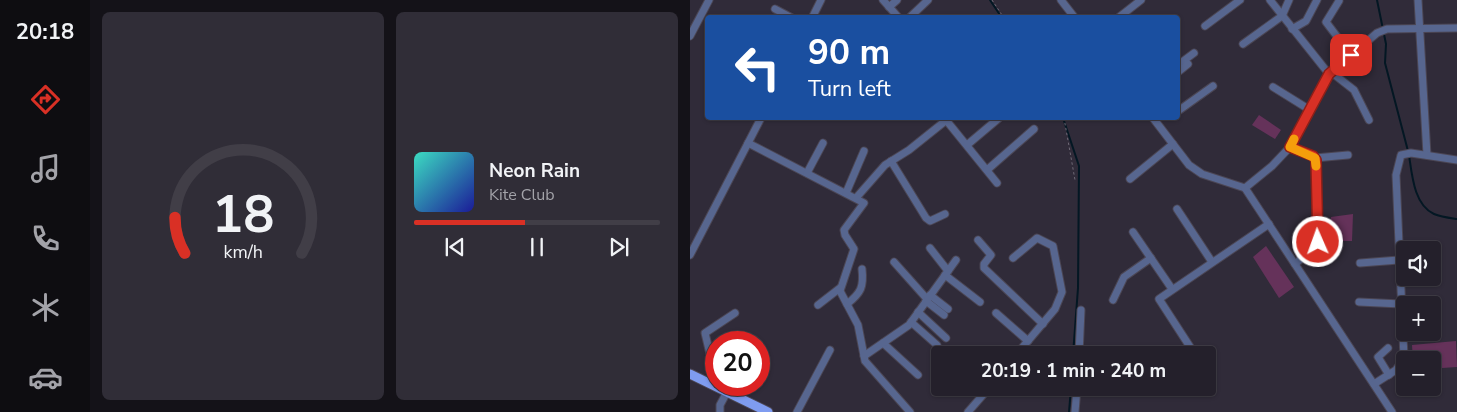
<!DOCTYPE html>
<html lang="en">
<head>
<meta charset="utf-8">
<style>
	body { margin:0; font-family:"Nunito Sans",sans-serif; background:#302d37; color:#f1f3f6; height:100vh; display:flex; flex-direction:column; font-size:19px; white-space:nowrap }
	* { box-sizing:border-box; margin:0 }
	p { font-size:16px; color:#a3a3a9 }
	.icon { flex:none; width:28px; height:28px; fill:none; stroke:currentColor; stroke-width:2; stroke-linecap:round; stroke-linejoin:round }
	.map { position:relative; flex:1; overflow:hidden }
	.sheet { display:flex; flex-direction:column; gap:12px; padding:12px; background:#141218; width:600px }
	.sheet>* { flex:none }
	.top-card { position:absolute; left:15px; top:15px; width:475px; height:105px; border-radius:5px; box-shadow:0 1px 4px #0004,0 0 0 1px #413e47; background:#1a4fa0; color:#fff; overflow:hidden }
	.buttons { position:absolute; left:706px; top:241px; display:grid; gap:10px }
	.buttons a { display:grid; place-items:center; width:45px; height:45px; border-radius:5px; background:#24202b; box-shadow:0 1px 4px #0004,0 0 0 1px #413e47; font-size:25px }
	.speed { position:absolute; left:15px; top:331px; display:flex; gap:10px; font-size:25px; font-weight:700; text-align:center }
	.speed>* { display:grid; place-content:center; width:65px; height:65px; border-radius:50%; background:#24202b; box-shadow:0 1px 4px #0004,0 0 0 1px #413e47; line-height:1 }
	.speed .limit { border:8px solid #d22; background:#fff; color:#111 }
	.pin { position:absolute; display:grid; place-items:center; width:42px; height:42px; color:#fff; margin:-21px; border-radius:10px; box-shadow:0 2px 8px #0006 }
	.me { position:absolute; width:55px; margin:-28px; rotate:358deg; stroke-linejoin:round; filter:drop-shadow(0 0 4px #0008) }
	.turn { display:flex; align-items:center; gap:18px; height:105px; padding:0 20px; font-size:22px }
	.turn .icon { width:65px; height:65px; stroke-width:2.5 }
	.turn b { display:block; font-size:35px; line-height:42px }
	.sheet .widget { flex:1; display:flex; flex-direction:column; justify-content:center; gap:8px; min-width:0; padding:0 18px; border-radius:8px; background:#302d37 }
	.sheet .dial { align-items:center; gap:0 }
	.dial svg { height:130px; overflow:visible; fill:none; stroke:#413e47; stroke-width:7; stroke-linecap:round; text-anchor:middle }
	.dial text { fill:#f1f3f6; stroke:none }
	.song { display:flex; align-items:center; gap:15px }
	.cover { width:60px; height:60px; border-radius:8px; background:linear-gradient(135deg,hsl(170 70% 55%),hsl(240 70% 35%)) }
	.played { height:5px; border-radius:2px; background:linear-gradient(90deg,#d93025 45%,#413e47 45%) }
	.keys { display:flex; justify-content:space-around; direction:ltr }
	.sheet .tiles { flex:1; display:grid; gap:12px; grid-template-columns:repeat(2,1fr) }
	.trip { position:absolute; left:241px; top:346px; width:285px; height:50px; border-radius:5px; background:#24202b; box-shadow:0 1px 4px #0004,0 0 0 1px #413e47; font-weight:700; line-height:50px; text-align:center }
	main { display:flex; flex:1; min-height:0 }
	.tab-bar { display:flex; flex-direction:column; width:90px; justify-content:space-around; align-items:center; background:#0e0d11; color:#a3a3a9 }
	.tab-bar .icon { width:35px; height:35px }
	.tab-bar .current { color:#d93025 }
	.tab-bar b { font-size:22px; color:#f1f3f6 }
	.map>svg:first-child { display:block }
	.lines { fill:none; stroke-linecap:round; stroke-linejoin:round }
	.stream { stroke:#031723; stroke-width:2 }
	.building { fill:#65325a }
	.minor-casing { stroke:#4b4654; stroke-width:9 }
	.major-casing { stroke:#4b4654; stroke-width:11 }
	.path { stroke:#6f6a77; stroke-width:1; stroke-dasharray:2.5 2.5; stroke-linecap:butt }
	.minor { stroke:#57668f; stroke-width:7 }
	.major { stroke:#7f9cf0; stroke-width:9 }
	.route-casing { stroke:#8d1f18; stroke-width:12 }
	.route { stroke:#d93025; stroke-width:9 }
	.slow { stroke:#f59e0b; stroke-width:9 }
</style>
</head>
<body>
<main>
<nav class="tab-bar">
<b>20:18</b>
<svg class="icon current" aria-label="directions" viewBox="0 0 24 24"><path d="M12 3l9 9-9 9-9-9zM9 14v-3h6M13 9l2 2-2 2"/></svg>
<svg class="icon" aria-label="music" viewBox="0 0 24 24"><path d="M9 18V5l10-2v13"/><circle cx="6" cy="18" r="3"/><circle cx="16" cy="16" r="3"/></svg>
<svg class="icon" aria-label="phone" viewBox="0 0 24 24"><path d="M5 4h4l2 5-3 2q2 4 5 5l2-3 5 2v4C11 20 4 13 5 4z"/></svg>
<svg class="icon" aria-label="climate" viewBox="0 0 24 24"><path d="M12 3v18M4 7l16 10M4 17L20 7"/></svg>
<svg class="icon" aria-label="car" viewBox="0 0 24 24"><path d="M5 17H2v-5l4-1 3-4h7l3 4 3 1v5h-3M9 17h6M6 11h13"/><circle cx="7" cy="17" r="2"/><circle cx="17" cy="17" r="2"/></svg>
</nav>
<section class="sheet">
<div class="tiles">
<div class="widget dial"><svg viewBox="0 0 100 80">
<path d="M14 69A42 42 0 1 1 86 69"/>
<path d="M14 69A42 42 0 0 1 8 47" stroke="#d93025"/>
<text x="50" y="56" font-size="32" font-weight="700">18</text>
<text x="50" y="72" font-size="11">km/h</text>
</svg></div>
<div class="widget">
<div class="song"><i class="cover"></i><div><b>Neon Rain</b><p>Kite Club</p></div></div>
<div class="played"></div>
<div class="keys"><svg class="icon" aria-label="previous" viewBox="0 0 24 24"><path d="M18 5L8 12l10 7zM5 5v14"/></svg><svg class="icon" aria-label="pause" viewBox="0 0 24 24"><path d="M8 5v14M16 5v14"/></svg><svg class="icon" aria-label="next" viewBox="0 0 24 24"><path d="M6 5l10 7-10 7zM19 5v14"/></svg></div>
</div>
</div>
</section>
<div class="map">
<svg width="767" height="412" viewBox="0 0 767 412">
	<rect width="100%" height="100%" fill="#302b39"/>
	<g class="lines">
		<!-- stream -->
		<g class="stream">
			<path d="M300 0 312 18"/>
			<path d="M687 0 696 44 695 63 718 151"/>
			<path d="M373 118 389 166 388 288 383 355"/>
			<path d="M719 155C722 175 724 205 744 214 751 217 760 218 767 219"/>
			<path d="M379 412 381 388"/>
		</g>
	</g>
	<!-- building -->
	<g class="building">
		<path d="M569 115 591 130 585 139 562 125Z"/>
		<path d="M663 214 662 241H636V230L640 229 641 217Z"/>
		<path d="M576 246 604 287 589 298 563 257Z"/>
		<path d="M766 341 767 367 752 368V360H723L722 345Z"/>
	</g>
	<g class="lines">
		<defs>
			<g id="minor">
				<path d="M193 0 209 18"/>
				<path d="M371 0 385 18"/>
				<path d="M580 0 639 74"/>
				<path d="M728 0 737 155"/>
				<path d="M649 1 636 22 661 55"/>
				<path d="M199 7 207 0"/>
				<path d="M85 9 102 18"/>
				<path d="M122 18 131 0"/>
				<path d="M219 18 238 0"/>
				<path d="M428 18 451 0"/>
				<path d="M515 26 550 0"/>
				<path d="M602 29 616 21 627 0"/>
				<path d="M0 36 19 0"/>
				<path d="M553 44 592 16 599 0"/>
				<path d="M488 65 504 53"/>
				<path d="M488 72 498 64"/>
				<path d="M641 72 664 90 679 120"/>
				<path d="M583 87 620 110"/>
				<path d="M488 111 523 86"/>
				<path d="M463 118 499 165 512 174 555 188 702 412"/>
				<path d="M256 120 307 183"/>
				<path d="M58 143 174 203 154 230 155 235 164 249 150 291 168 325 175 361 220 412"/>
				<path d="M277 145 309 118"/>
				<path d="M600 147 623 156 626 160 628 245 605 264"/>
				<path d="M625 158 658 155"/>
				<path d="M201 161 236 218 240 221 255 214"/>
				<path d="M297 170 344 129"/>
				<path d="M117 173 133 143"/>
				<path d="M440 179 483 144"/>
				<path d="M555 188 582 166 600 147 639 74 687 33 697 29 767 28"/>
				<path d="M156 193 174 151"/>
				<path d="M166 198 195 165 219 150 259 118"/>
				<path d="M487 209 522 262"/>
				<path d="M443 232 482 289"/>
				<path d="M288 240 301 255 294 264V268L353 324"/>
				<path d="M240 248 258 271"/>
				<path d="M0 255 71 118"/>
				<path d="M323 258 347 238 363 246 372 292 365 309 326 355"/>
				<path d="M204 262 237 299"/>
				<path d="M670 263 709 260"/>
				<path d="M255 275 290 302"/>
				<path d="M240 295 258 309"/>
				<path d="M423 300 434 277 461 258"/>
				<path d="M236 301 254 315"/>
				<path d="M669 302 711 304"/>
				<path d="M157 304C171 293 174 287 172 269"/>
				<path d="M128 305 150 288"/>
				<path d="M228 312 256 338"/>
				<path d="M306 313 338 341"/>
				<path d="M221 322 247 345"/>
				<path d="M193 343 228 375"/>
				<path d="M698 348 688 357 699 375"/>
				<path d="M504 353 469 299 579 224"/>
				<path d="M389 355 391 310"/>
				<path d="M174 356 219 325 266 260"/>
				<path d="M26 379 15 333 45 313"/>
				<path d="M684 384 706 370 714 358 706 175 711 155 721 153 767 160"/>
				<path d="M43 395 46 385"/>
				<path d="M30 412V405L37 392"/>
				<path d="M107 412 140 350"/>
				<path d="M278 412 299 388"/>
				<path d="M385 412 387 388"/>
			</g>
			<path id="major" d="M0 374 78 412"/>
		</defs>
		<!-- minor casing -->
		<use href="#minor" class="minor-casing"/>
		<!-- major casing -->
		<use href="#major" class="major-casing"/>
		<!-- path -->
		<g class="path">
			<path d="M302 0 314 18"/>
			<path d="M374 118 385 180"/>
		</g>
		<!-- minor -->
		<use href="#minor" class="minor"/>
		<!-- major -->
		<use href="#major" class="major"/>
	</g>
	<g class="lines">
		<defs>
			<path id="route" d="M628 242 626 160 623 156 600 147 639 74 661 55"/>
		</defs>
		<!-- route casing -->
		<use href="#route" class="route-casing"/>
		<!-- route -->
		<use href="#route" class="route"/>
		<!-- slow -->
		<path class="slow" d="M604 139 600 147 625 158 626 166"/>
	</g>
</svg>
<div class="buttons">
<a><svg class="icon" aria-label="sound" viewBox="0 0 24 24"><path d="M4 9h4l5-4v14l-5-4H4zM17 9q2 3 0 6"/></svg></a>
<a>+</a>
<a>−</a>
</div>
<div class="speed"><div class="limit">20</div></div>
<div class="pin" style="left:661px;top:55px;background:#d93025"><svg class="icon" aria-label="arrive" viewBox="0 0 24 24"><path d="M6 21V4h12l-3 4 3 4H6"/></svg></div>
<svg class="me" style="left:628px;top:242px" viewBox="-20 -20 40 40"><circle r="17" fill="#d93025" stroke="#fff" stroke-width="3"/><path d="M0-11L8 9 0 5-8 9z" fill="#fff"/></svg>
<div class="trip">20:19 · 1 min · 240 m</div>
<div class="top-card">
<div class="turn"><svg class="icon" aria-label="left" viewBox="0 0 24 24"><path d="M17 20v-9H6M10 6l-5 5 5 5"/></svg><div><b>90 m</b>Turn left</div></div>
</div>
</div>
</main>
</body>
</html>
